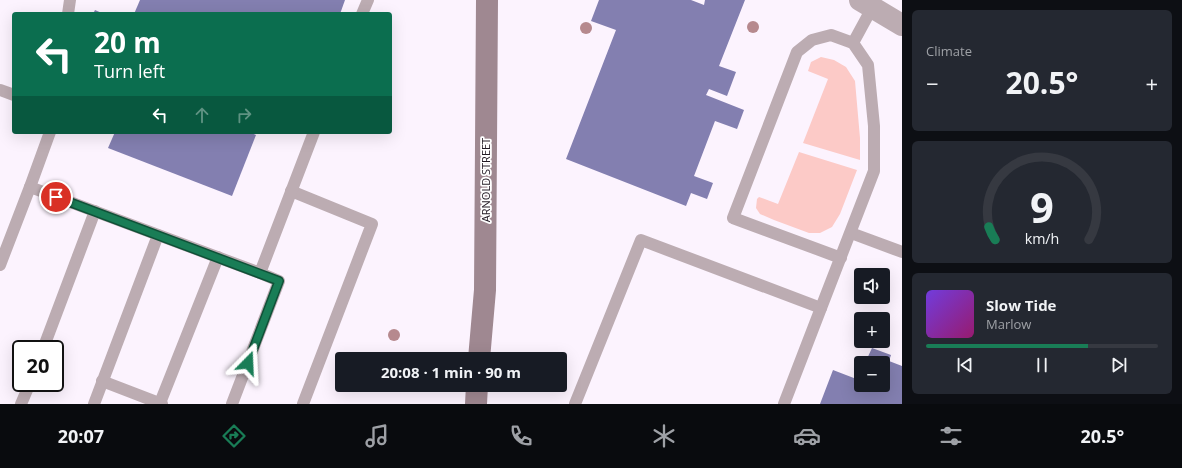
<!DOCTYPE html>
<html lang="en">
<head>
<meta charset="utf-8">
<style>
	body { margin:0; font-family:"Open Sans",sans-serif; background:#242831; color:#f1f3f6; height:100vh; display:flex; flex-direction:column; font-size:15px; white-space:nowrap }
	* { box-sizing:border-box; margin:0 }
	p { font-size:13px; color:#9ea1a6 }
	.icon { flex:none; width:22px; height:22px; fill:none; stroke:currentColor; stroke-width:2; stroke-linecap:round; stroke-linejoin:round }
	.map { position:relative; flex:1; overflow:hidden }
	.drawer { display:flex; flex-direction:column; gap:10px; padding:10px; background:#0d0f14; width:280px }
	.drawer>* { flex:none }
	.banner { position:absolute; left:12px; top:12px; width:380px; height:122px; border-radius:4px; box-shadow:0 4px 16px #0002; background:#0b6e4f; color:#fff; overflow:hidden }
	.buttons { position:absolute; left:854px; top:268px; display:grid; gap:8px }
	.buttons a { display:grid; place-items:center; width:36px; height:36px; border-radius:4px; background:#171b24; box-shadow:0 4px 16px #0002; font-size:20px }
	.speed { position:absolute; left:12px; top:340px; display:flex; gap:8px; font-size:20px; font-weight:700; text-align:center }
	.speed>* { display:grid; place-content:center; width:52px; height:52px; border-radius:50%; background:#171b24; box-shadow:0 4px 16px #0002; line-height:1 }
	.speed .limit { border:2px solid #111; border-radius:6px; background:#fff; color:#111 }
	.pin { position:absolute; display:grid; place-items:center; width:34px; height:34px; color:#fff; margin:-17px; border:2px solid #fff; border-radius:50%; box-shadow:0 1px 4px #0007 }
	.me { position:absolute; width:44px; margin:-22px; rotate:21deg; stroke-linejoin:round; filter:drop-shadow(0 0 3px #0008) }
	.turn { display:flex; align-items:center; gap:14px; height:84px; padding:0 16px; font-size:18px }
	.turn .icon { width:52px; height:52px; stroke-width:2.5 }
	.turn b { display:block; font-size:28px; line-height:34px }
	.lanes { display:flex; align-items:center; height:38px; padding:0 16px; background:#0003; justify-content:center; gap:20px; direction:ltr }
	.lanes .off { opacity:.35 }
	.big { font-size:30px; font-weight:700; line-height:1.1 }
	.drawer .widget { flex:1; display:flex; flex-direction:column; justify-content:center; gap:6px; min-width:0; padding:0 14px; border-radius:6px; background:#242831 }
	.drawer .dial { align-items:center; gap:0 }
	.dial svg { height:104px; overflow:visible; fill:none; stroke:#363941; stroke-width:7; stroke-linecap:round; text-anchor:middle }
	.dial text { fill:#f1f3f6; stroke:none }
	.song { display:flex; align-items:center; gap:12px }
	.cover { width:48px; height:48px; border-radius:6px; background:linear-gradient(135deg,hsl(260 70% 55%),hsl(320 70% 35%)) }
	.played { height:4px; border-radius:2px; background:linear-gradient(90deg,#197d56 70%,#363941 70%) }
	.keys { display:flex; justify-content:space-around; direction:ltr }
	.heat { display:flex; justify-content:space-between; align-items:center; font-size:22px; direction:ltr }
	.trip { position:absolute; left:335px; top:352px; width:232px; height:40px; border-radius:4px; background:#171b24; box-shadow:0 4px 16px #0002; font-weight:700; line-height:40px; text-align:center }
	.tabs { display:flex; height:64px; justify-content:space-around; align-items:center; background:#090b0e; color:#9ea1a6 }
	.tabs .icon { width:28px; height:28px }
	.tabs .selected { color:#197d56 }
	.tabs b { font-size:18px; color:#f1f3f6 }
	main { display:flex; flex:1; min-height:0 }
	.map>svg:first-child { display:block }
	.green { fill:#fccac7 }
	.building { fill:#837fb0 }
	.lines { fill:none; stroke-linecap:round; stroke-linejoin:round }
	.service { stroke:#bcacb2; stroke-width:12 }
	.minor { stroke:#bcacb2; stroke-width:22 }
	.secondary { stroke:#9f8891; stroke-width:22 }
	.tree { fill:#b6898e }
	.route-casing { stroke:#105138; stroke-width:10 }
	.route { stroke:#197d56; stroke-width:7 }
	.labels { text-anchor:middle; stroke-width:3.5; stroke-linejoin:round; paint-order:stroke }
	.street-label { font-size:11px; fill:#211923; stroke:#fff }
</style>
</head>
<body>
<main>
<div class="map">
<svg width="902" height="404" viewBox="0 0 902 404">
	<rect width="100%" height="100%" fill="#fcf3fe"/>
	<!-- green -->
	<g class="green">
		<path d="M821 57 834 60 846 67 855 81 860 138V160L803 143 828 79 808 71 811 62Z"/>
		<path d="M799 152 857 170 840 214 832 227 820 233H809L774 220 760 214 756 208 757 199 759 197 778 204Z"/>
	</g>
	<!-- building -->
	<g class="building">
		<path d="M140 0H345L340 14H134Z"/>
		<path d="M599 0H691L704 5 705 0H745L719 66 736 72 727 96 709 89 706 95 744 110 737 129 715 121 694 176 713 183 707 199 691 193 686 206 566 159 616 30 591 21Z"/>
		<path d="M95 10 104 14H93Z"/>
		<path d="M115 132H249L256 135 232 196 108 148Z"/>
		<path d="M872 348 891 355 889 361 902 366V404H820L833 370 859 380 861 374V385H883V363H865Z"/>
	</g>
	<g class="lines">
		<!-- service -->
		<g class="service">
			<path d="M68 14 70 0"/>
			<path d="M362 14 368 0"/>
			<path d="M853 43 872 8"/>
			<path d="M0 90 14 95"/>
			<path d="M30 187 50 132"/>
			<path d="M291 191 372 224 303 404"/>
			<path d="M851 233 902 252"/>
			<path d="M0 265 30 187 260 273 314 132"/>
			<path d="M821 308 874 171V126L868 65 853 43 831 35 812 40 797 52 733 218 841 258"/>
			<path d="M43 349 95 211"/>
			<path d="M102 381 162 404"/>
			<path d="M160 403 218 257"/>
			<path d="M21 404 30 383"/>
			<path d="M94 404 158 235"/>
			<path d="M232 404 279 281 260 273"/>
			<path d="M575 404 641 240 821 308 784 404"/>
		</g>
		<!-- minor -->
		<path class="minor" d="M860 0 902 25"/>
		<!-- secondary -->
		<g class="secondary">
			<path d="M479 359 485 290 487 0"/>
			<path d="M476 404 477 385"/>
		</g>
	</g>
	<!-- trees -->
	<g class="tree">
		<circle cx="753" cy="27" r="6"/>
		<circle cx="586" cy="28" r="6"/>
		<circle cx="394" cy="335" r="6"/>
	</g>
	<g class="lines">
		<defs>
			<path id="route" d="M56 197 279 281 248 363"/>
		</defs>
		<!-- route casing -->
		<use href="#route" class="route-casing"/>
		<!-- route -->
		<use href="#route" class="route"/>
	</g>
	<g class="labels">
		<!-- street labels -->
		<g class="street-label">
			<text transform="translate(486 180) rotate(-90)" y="4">ARNOLD STREET</text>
		</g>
	</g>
</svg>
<div class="buttons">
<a><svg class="icon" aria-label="sound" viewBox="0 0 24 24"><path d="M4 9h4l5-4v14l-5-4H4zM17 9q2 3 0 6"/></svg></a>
<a>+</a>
<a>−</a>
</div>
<div class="speed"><div class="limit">20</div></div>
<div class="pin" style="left:56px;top:197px;background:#d93025"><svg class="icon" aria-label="arrive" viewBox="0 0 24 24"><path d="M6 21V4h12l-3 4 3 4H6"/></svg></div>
<svg class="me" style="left:248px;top:363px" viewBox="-20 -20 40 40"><path d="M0-17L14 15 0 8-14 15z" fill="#197d56" stroke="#fff" stroke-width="4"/></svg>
<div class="trip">20:08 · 1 min · 90 m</div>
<div class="banner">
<div class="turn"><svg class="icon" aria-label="left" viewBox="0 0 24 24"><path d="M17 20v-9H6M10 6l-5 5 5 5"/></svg><div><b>20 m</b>Turn left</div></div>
<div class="lanes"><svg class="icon" aria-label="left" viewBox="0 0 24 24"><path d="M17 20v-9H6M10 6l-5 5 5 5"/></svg><svg class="icon off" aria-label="ahead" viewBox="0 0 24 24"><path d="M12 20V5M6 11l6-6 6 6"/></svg><svg class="icon off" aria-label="right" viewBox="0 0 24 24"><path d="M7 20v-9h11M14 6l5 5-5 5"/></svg></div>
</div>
</div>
<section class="drawer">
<div class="widget"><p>Climate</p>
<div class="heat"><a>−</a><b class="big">20.5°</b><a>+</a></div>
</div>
<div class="widget dial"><svg viewBox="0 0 100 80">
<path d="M14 69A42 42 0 1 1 86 69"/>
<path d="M14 69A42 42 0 0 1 9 59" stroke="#197d56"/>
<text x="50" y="56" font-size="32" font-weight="700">9</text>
<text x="50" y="72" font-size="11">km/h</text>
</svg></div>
<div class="widget">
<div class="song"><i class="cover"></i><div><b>Slow Tide</b><p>Marlow</p></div></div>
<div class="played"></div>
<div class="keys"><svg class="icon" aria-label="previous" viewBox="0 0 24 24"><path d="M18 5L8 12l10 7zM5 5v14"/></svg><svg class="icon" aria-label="pause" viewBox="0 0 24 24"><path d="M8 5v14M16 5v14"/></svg><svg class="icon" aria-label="next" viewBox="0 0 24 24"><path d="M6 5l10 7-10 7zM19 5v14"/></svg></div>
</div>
</section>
</main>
<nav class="tabs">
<b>20:07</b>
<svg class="icon selected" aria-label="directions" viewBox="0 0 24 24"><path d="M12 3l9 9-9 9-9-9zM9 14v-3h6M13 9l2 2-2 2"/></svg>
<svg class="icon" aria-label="music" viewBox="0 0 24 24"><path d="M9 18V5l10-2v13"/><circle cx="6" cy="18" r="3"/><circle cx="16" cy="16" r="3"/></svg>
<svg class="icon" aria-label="phone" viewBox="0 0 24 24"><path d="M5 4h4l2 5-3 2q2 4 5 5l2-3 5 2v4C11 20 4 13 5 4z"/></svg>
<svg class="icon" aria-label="climate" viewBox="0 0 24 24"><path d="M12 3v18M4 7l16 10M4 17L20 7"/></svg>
<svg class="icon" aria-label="car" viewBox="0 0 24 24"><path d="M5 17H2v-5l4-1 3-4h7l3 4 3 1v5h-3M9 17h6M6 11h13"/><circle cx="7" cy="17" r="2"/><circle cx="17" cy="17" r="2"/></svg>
<svg class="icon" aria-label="filters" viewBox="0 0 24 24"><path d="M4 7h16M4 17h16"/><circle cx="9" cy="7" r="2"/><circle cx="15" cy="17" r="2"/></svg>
<b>20.5°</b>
</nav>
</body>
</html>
